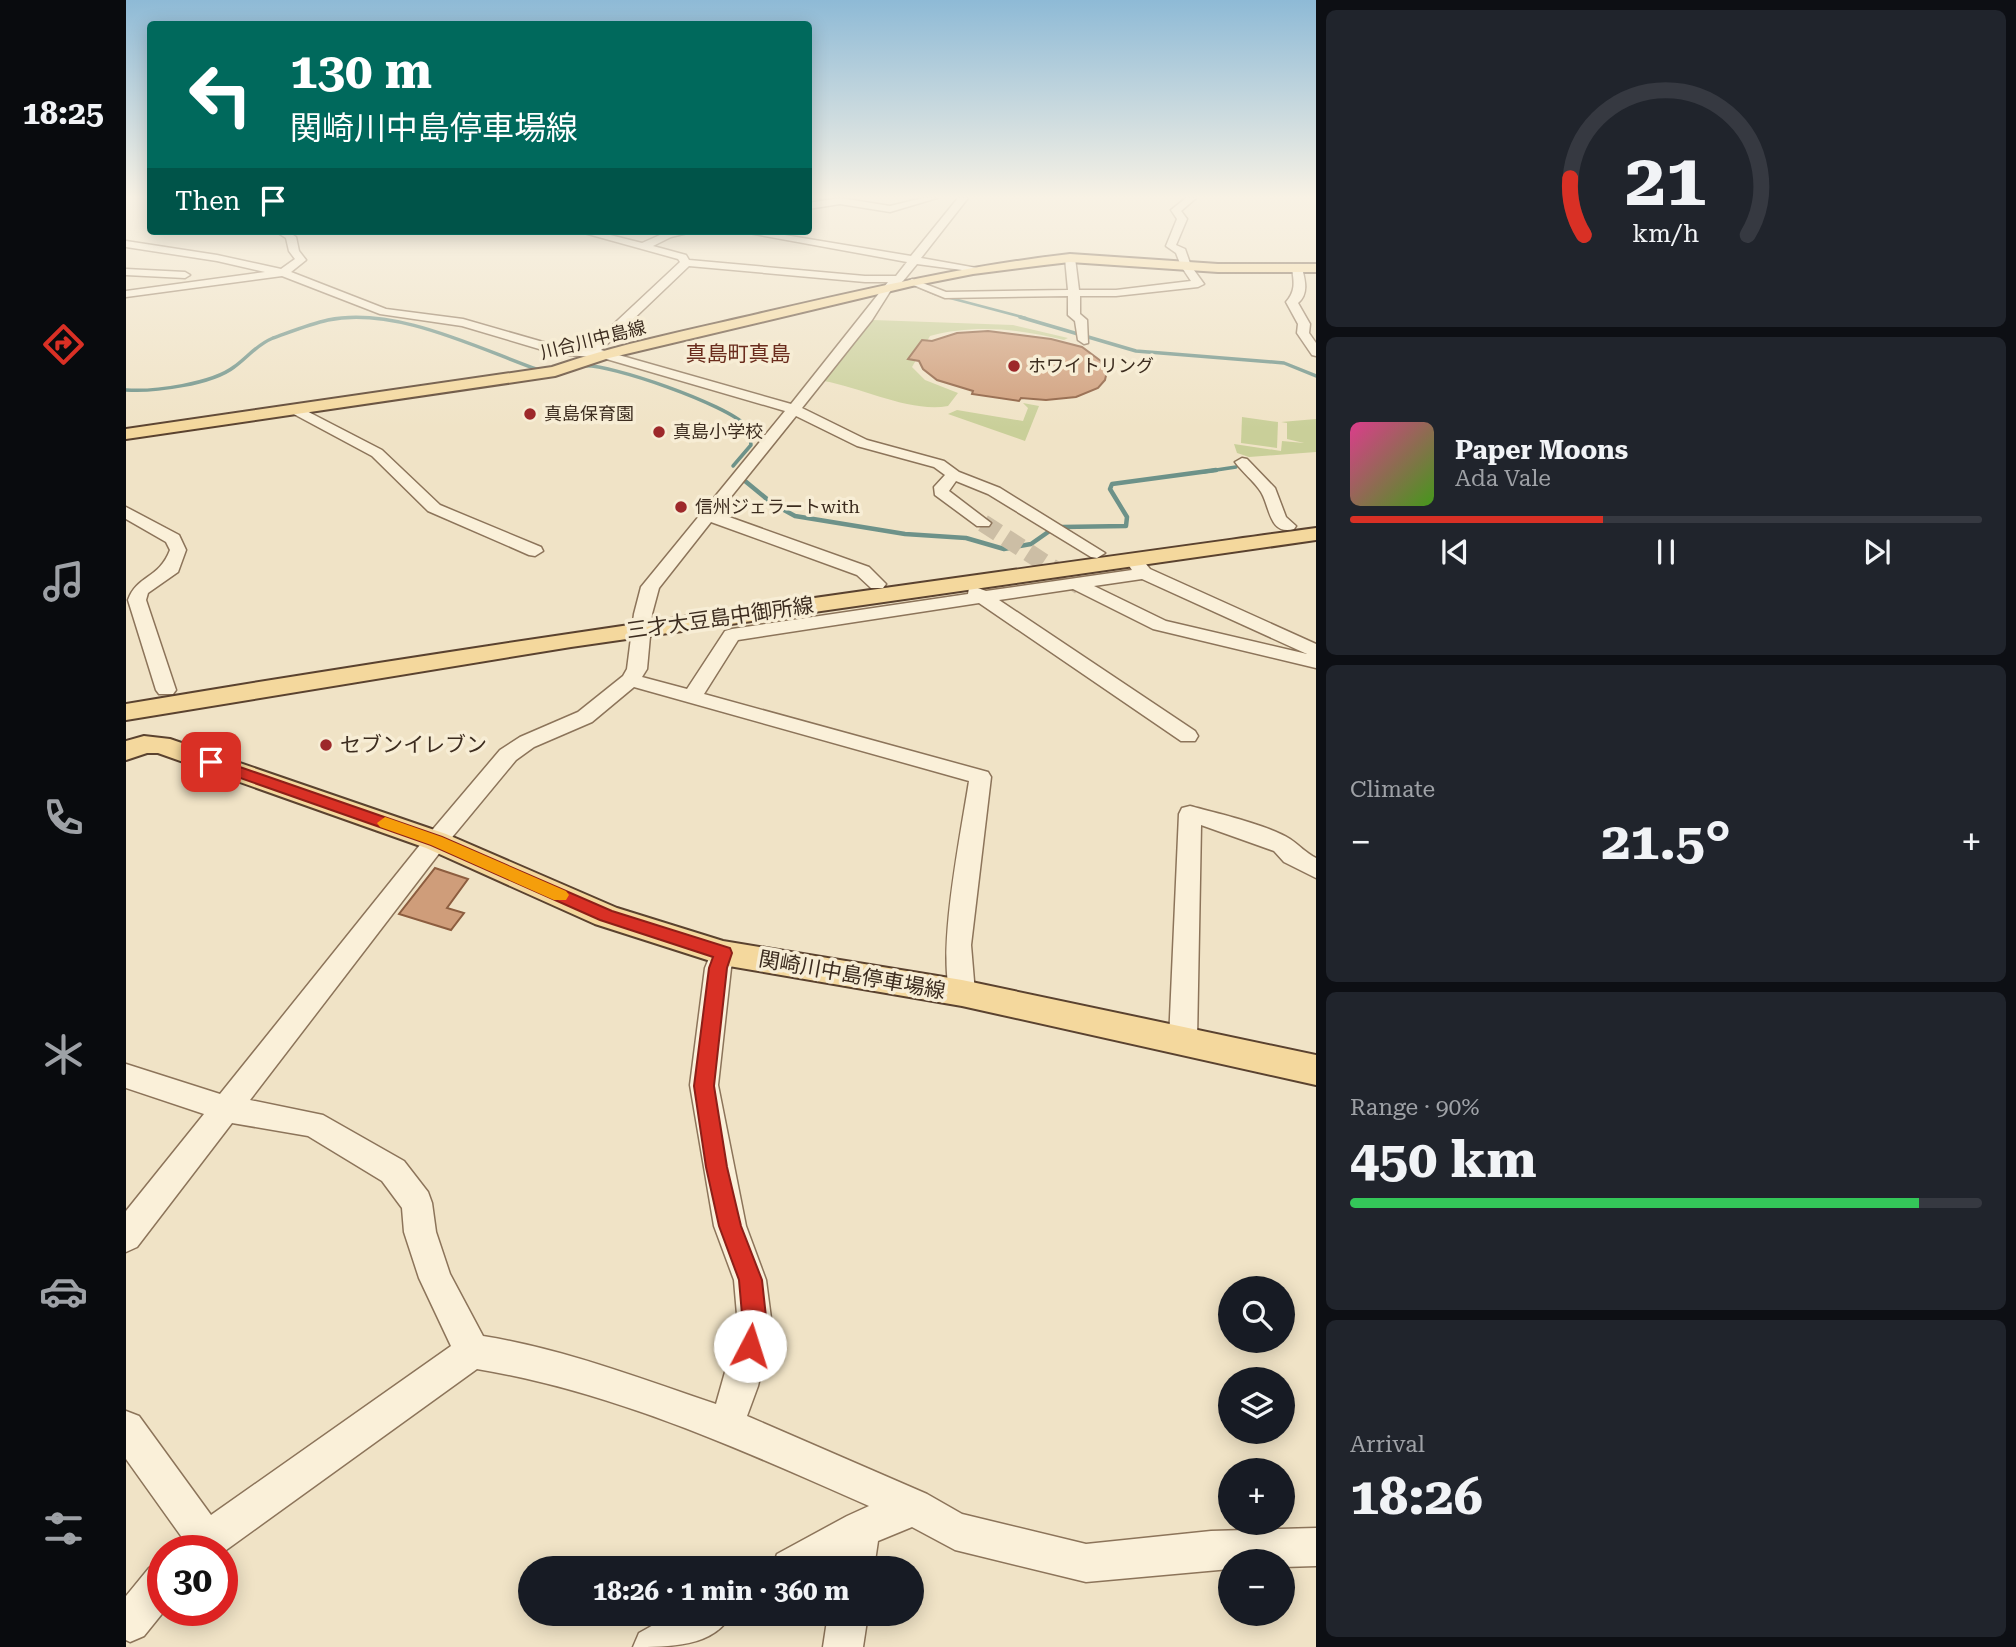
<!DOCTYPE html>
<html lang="en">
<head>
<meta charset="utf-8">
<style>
	body { margin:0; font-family:"Roboto Serif","Noto Sans JP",serif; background:#20242c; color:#f1f3f6; height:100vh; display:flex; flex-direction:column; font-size:26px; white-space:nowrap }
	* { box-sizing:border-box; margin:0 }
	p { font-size:23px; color:#9ea1a6 }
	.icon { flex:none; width:38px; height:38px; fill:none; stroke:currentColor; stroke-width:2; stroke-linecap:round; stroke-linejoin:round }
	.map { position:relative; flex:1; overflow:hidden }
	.side { display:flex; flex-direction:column; gap:10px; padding:10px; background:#0d0f14; width:700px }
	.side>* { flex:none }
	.hud { position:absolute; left:21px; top:21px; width:665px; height:214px; border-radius:7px; box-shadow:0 4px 18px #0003; background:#00695c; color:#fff; overflow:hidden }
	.tools { position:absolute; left:1092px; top:1276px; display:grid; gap:14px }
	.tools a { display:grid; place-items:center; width:77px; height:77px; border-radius:50%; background:#171b24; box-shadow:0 4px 18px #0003; font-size:35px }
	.speed { position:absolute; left:21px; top:1535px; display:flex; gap:14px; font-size:35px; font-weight:700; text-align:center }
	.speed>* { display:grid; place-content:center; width:91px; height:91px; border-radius:50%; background:#171b24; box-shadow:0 4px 18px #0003; line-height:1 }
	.speed .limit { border:10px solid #d22; background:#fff; color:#111 }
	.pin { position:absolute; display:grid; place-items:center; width:60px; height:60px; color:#fff; margin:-30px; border-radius:14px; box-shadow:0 4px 10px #0006 }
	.me { position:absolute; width:77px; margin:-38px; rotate:5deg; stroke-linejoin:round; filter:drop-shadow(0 0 5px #0008) }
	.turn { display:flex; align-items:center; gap:24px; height:147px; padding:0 28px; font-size:32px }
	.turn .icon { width:91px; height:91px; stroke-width:2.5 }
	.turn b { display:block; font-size:49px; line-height:60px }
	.then { display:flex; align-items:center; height:66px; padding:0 28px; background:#0003; gap:14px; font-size:26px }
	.big { font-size:52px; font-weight:700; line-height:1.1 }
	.side .widget { flex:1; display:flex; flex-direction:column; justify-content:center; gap:10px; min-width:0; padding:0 24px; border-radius:10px; background:#20242c }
	.side .dial { align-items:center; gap:0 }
	.dial svg { height:182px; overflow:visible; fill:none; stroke:#363941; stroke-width:7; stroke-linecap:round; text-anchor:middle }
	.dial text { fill:#f1f3f6; stroke:none }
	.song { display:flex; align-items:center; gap:21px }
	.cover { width:84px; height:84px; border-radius:10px; background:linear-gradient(135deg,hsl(330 70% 55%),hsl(100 70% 35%)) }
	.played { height:7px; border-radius:4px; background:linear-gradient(90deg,#d93025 40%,#363941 40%) }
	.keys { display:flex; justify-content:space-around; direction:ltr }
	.heat { display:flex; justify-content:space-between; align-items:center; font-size:38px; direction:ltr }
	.charge { height:10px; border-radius:5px; background:linear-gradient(90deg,#34c759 90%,#363941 0) }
	.trip { position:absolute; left:392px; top:1556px; width:406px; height:70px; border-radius:35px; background:#171b24; box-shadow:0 4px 18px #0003; font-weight:700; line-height:70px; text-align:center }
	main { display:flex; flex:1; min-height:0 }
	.menu { display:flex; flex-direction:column; width:126px; justify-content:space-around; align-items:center; background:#090b0e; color:#9ea1a6 }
	.menu .icon { width:49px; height:49px }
	.menu .selected { color:#d93025 }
	.menu b { font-size:32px; color:#f1f3f6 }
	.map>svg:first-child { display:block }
	.green { fill:#c9cf99 }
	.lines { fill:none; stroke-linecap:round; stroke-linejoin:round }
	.stream-far2 { stroke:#6d9289; stroke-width:2.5 }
	.stream-far1 { stroke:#6d9289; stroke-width:3.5 }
	.stream { stroke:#6d9289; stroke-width:4.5 }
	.building { fill:#cf9d7a; stroke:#8c5d3f; stroke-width:2 }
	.minor-tunnel { stroke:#ccbea5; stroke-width:18; stroke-dasharray:18 9; stroke-linecap:butt }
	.minor-casing { stroke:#8c745a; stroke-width:3 }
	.major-casing { stroke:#5a422f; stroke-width:4 }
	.minor { fill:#faf0d9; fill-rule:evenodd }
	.major { fill:#f4d89d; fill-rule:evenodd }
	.route { fill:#d93025; stroke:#8d1f18; stroke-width:2 }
	.slow { fill:#f59e0b }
	.poi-dot { fill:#9d282a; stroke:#f7edd5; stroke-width:2.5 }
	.labels { text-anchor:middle; stroke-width:7; stroke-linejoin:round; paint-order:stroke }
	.far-street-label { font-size:18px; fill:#3c2c1f; stroke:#f7edd5 }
	.far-poi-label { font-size:18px; fill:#3c2c1f; stroke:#f7edd5; text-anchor:start }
	.far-quarter-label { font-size:21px; fill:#6a2c1d; stroke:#f7edd5 }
	.street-label { font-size:21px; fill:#3c2c1f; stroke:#f7edd5 }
	.poi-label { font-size:21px; fill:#3c2c1f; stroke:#f7edd5; text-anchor:start }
</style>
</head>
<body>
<main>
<nav class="menu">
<b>18:25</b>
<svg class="icon selected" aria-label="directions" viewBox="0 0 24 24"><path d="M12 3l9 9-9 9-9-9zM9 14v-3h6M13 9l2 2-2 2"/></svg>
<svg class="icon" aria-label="music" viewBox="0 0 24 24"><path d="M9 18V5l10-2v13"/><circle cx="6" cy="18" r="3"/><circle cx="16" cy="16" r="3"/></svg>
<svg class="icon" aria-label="phone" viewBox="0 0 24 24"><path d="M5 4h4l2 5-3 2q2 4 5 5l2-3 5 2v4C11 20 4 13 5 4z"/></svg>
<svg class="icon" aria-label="climate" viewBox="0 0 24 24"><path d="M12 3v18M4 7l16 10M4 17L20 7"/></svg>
<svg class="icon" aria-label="car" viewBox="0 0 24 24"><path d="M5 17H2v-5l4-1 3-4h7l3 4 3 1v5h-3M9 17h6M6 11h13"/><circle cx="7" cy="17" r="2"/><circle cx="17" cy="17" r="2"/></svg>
<svg class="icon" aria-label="filters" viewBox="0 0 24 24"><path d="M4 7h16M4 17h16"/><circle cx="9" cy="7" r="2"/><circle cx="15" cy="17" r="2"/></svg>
</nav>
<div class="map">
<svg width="1190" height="1647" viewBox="0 0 1190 1647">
	<rect width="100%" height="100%" fill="#f0e3c6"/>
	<!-- green -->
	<g class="green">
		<path d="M747 320 887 325 942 338 938 340C894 329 848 324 804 336L786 367 799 380 832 393 822 406C785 413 737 388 698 381Z"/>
		<path d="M897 403 913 406 899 441 822 414 831 410 897 421 902 408Z"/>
		<path d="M1116 417 1152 422 1151 448 1115 443Z"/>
		<path d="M1190 419V452L1123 457 1111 453 1108 444 1155 451 1156 441 1178 443 1161 439V423L1155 422Z"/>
	</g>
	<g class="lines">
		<!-- stream-far2 -->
		<path class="stream-far2" d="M790 286 809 294 900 318"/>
		<!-- stream-far1 -->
		<g class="stream-far1">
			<path d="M894 317 1010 351 1158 363 1190 376"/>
			<path d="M457 366C483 363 601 405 619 425 624 430 624 438 625 445L607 466"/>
			<path d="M0 390C28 392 86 384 108 367 122 357 130 345 147 338 164 332 184 324 202 320 269 306 351 348 413 370"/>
			<path d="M1077 472 1110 467"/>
		</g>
		<!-- stream -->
		<g class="stream">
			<path d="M619 481 647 504 669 516 779 534 840 538 878 549 905 544 925 530"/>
			<path d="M936 527 1000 526 1001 517 984 489 986 484 1090 470"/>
		</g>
	</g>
	<!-- building -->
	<g class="building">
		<path d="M862 331 925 339 956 347 979 364 981 371 979 380 972 388 950 397 920 400 895 398 893 401 846 394 847 391 811 380 797 369 793 361 782 359 796 340 806 341 831 333Z"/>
		<path d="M309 868 342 879 321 908 338 913 325 930 273 914Z"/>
	</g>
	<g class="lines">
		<!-- minor-tunnel -->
		<path class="minor-tunnel" d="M857 523 954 586"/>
		<defs>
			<g id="minor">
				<path d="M714 198 764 206 797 198H811L764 212 714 204 682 209V203Z"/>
				<path d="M832 198H842L795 258 851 268V272L791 264 777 281 765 290 746 320 676 408 741 440 818 461 833 472 874 488 979 553 971 558 965 557 862 494 830 481 823 491 865 523 863 526H851L809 495 808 487 819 475 808 467 731 446 670 416 592 513 743 567 760 584 757 588H745L731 575 585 522 533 588 526 614 521 669 516 677 561 689 599 631 606 629 842 594 843 588 849 587 860 591 1006 570 1001 563 1010 558 1016 559 1024 569 1190 644V668L1027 629 947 589 873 600 1069 731 1072 736 1069 741H1055L853 603 612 640 578 694 862 772 865 777 845 945 849 993 845 1001 836 1004 827 1001C808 963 836 828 843 781L508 687 466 722 408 747 390 760 318 847 124 1100 197 1115 278 1161 302 1192 306 1203 310 1232 324 1274 357 1336C438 1349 513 1378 590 1404L612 1326 608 1280 588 1226 564 1085 579 968 588 946 597 943 606 946 610 953 605 968 592 1085 620 1226 640 1280 646 1326 632 1386 621 1416 801 1494 836 1514 960 1544 1085 1531 1190 1528V1566L1157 1567V1561H1104V1569L960 1582 829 1550 786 1527 752 1541 748 1568H710V1564L703 1568H646L651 1554 721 1516 743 1506C616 1450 489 1392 351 1369L96 1553V1550H65L0 1459V1411L13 1416 85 1515 325 1346 293 1278 278 1232 276 1208 256 1181 182 1136 106 1123 11 1247 0 1252V1211L78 1114 0 1088V1064L94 1094 302 835 374 750 394 737 452 712 497 676 501 669 508 614 515 587 659 411 477 358 430 354 336 326 254 314 156 276 0 297V291L139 272 91 261 0 247V241L91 255 155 269 169 259 163 251 160 238 149 231H161L170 237 173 251 180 260 165 272 260 309 337 319 431 346 461 349 554 262 552 259 451 231H468L516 243 543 231H570L545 237 527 246 560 255 563 260 739 276H770L781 262 612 231H635L785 256ZM563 266 739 282H762L665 404 475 350ZM1016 579 1181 654 1040 621 968 586Z"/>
				<path d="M1060 198H1070L1055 211 1061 219 1050 245 1059 249 1065 266 1078 284 1072 287 990 296H954V314L961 320 962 343 958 344 952 340 949 321 942 315V296L819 298 780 282 786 279 820 292 942 290 939 258 944 255 949 258 953 290H990L1065 281 1055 266 1050 253 1040 246 1051 219 1045 210Z"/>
				<path d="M1171 265 1176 268C1179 280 1183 294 1172 303L1184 324 1183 333 1190 343V356L1186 355 1171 333 1172 324 1160 302C1170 291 1168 282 1166 268Z"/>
				<path d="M0 269 59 272 64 275 59 278 0 275Z"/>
				<path d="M169 405 256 450 314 505 415 547 417 551 409 556 403 555 302 511 246 456 164 412 162 409Z"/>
				<path d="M1116 458 1121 459 1149 488 1160 517 1170 526 1168 529C1143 536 1144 506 1135 492 1128 481 1116 472 1109 462Z"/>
				<path d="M0 507 53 535 60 550 52 572 22 593 20 600 50 690 47 694H33L30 690 2 600C11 575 33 579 44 550L40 542 0 519Z"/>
				<path d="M1064 806C1090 813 1142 825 1164 839 1173 845 1180 853 1190 858V878L1158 862 1148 851 1075 825 1071 1040 1067 1048 1057 1052 1047 1048 1043 1040 1053 814 1056 808Z"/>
				<path d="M37 1563V1610H39L18 1636 4 1642 0 1640V1596L23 1568Z"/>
				<path d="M547 1614H605C589 1647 542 1647 507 1647L513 1633Z"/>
				<path d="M702 1614H742L737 1647H697Z"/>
			</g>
			<g id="major">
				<path d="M944 254 1092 264H1190V272H1092L944 262 918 265 847 274 786 286 483 358 429 376 0 439V429L426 367C493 344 563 330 632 314 736 290 838 266 944 254Z"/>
				<path d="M1190 528V540L445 647 0 720V704C396 637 793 583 1190 528Z"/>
				<path d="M18 736 44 739 320 834 491 908 597 941 836 980 1190 1055V1085L836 1006 597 965 469 924 300 848 32 753H21L0 760V741Z"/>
			</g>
		</defs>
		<!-- minor casing -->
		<use href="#minor" class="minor-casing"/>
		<!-- major casing -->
		<use href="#major" class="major-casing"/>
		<!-- minor -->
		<use href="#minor" class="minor"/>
		<!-- major -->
		<use href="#major" class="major"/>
	</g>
	<!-- sky -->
	<linearGradient id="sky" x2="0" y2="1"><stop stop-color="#8ebad6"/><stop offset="0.46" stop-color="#f8f2e5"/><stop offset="1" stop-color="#f8f2e5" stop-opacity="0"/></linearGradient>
	<rect width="1190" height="428" fill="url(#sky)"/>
	<!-- route -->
	<path class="route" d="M85 757 316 837 486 911 604 948 606 953 601 968 588 1086 601 1167 615 1226 636 1280 641 1326 633 1354 624 1358 616 1354 612 1346 617 1326 613 1280 593 1226 580 1167 568 1086 583 968 587 957 474 920 305 845 80 766 78 762 80 759Z"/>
	<!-- slow -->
	<path class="slow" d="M259 817 316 837 440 891 443 895 440 900H428L305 845 254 827 251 823Z"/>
	<!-- markers -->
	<g class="poi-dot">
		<circle cx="888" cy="366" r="7"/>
		<circle cx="404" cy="414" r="7"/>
		<circle cx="533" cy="432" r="7"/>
		<circle cx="555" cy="507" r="7"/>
		<circle cx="200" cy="745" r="7"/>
	</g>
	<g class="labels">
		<!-- far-street labels -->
		<g class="far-street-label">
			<text transform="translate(467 340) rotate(-14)" y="6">川合川中島線</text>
		</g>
		<!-- far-poi labels -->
		<g class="far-poi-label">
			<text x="902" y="372">ホワイトリング</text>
			<text x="418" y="420">真島保育園</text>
			<text x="547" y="438">真島小学校</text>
			<text x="569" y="513">信州ジェラートwith</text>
		</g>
		<!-- far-quarter labels -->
		<g class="far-quarter-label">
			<text x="612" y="361">真島町真島</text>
		</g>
		<!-- street labels -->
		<g class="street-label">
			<text transform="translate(594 618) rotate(-8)" y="7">三才大豆島中御所線</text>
			<text transform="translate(726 975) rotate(10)" y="7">関崎川中島停車場線</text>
		</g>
		<!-- poi labels -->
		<g class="poi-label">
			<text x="214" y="752">セブンイレブン</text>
		</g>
	</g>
</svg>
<div class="tools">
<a><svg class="icon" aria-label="search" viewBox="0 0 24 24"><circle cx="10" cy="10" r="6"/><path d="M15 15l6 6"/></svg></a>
<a><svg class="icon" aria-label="layers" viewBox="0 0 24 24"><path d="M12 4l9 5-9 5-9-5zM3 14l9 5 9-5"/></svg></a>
<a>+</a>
<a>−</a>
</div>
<div class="speed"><div class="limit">30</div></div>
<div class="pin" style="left:85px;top:762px;background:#d93025"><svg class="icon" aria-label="arrive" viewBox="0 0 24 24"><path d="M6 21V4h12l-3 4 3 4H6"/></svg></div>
<svg class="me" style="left:624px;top:1346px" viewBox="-20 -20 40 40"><circle r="19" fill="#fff"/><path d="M0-13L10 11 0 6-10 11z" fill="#d93025"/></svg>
<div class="trip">18:26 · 1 min · 360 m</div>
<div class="hud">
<div class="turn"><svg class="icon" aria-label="left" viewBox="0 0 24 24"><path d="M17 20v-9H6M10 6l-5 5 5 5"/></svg><div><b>130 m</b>関崎川中島停車場線</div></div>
<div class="then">Then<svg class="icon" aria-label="arrive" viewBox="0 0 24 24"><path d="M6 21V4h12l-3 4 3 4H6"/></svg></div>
</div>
</div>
<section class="side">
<div class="widget dial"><svg viewBox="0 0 100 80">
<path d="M14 69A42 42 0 1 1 86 69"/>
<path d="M14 69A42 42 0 0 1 8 44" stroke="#d93025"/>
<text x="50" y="56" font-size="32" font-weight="700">21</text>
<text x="50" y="72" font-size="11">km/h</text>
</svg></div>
<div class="widget">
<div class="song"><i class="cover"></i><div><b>Paper Moons</b><p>Ada Vale</p></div></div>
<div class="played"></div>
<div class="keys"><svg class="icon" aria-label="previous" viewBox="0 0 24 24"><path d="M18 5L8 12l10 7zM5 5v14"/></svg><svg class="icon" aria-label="pause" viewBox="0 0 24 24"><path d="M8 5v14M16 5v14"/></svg><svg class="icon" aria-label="next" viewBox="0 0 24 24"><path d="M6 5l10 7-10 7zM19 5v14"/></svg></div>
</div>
<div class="widget"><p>Climate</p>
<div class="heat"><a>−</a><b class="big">21.5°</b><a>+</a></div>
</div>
<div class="widget"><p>Range · 90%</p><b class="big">450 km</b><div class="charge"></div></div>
<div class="widget"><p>Arrival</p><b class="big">18:26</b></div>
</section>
</main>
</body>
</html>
